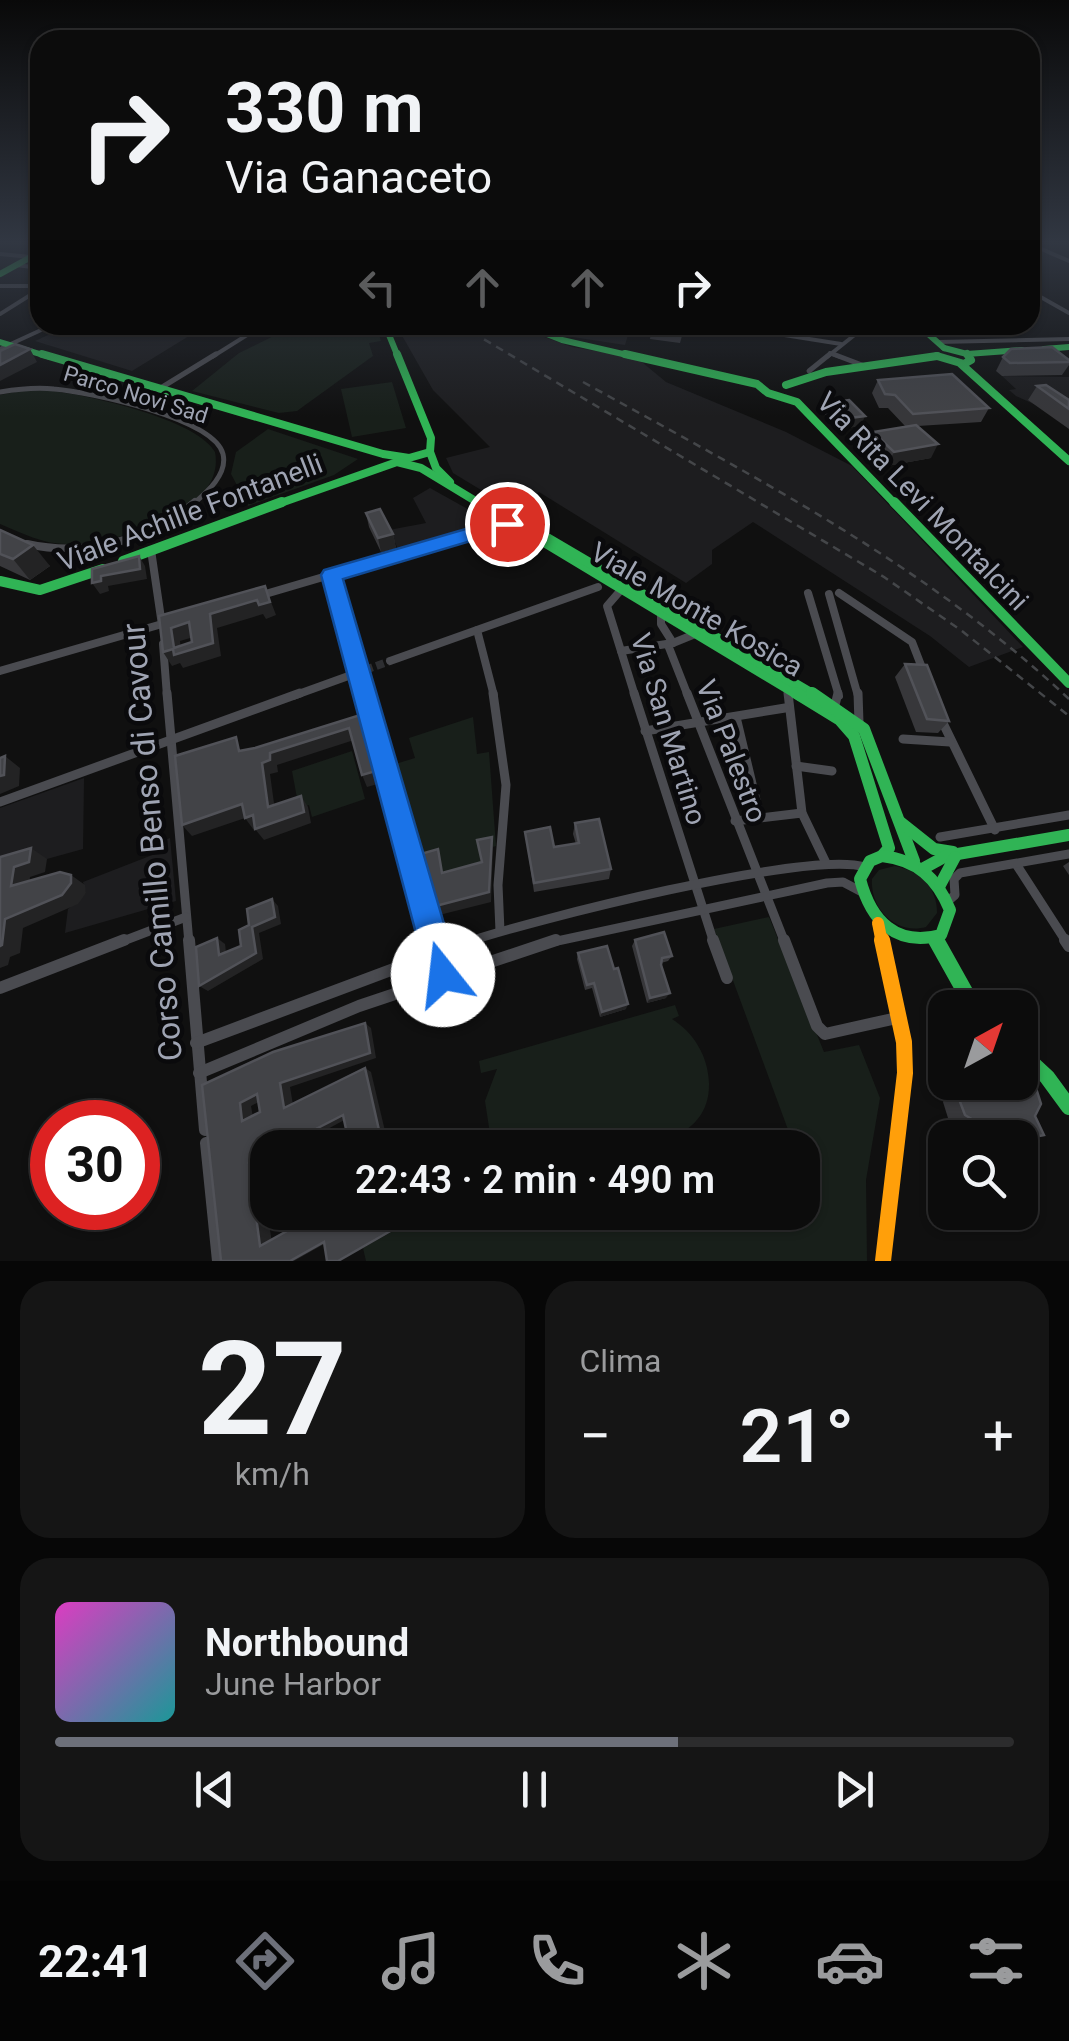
<!DOCTYPE html>
<html lang="it">
<head>
<meta charset="utf-8">
<style>
	body { margin:0; font-family:Roboto,sans-serif; background:#151515; color:#f1f3f6; height:100vh; display:flex; flex-direction:column; font-size:38px; white-space:nowrap }
	* { box-sizing:border-box; margin:0 }
	p { font-size:32px; color:#9a9b9d }
	.icon { flex:none; width:55px; height:55px; fill:none; stroke:currentColor; stroke-width:2; stroke-linecap:round; stroke-linejoin:round }
	.map { position:relative; height:1261px; overflow:hidden }
	.details { display:flex; flex-direction:column; gap:20px; padding:20px; background:#070707; flex:1 }
	.details>* { flex:none }
	.hud { position:absolute; left:30px; top:30px; width:1010px; height:305px; border-radius:30px; box-shadow:0 2px 8px #0004,0 0 0 2px #2c2c2d; background:#0c0c0c; color:#f1f3f6; overflow:hidden }
	.needle { width:65px; rotate:40deg }
	.tools { position:absolute; left:928px; top:990px; display:grid; gap:20px }
	.tools a { display:grid; place-items:center; width:110px; height:110px; border-radius:20px; background:#0c0c0c; box-shadow:0 2px 8px #0004,0 0 0 2px #2c2c2d; font-size:50px }
	.speed { position:absolute; left:30px; top:1100px; display:flex; gap:20px; font-size:50px; font-weight:700; text-align:center }
	.speed>* { display:grid; place-content:center; width:130px; height:130px; border-radius:50%; background:#0c0c0c; box-shadow:0 2px 8px #0004,0 0 0 2px #2c2c2d; line-height:1 }
	.speed .limit { border:15px solid #d22; background:#fff; color:#111 }
	.pin { position:absolute; display:grid; place-items:center; width:85px; height:85px; color:#fff; margin:-42px; border:5px solid #fff; border-radius:50%; box-shadow:0 2px 10px #0007 }
	.me { position:absolute; width:110px; margin:-55px; rotate:344deg; stroke-linejoin:round; filter:drop-shadow(0 0 8px #0008) }
	.turn { display:flex; align-items:center; gap:35px; height:210px; padding:0 30px; font-size:45px }
	.turn .icon { width:130px; height:130px; stroke-width:2.5 }
	.turn b { display:block; font-size:70px; line-height:85px }
	.lanes { display:flex; align-items:center; height:95px; padding:0 30px; background:#0003; justify-content:center; gap:50px; direction:ltr }
	.lanes .off { opacity:.35 }
	.big { font-size:75px; font-weight:600; line-height:1.1 }
	.details .widget { flex:1; display:flex; flex-direction:column; justify-content:center; gap:15px; min-width:0; padding:0 35px; border-radius:30px; background:#151515 }
	.details .dial { align-items:center; gap:0 }
	.dial b { font-size:130px; line-height:1 }
	.song { display:flex; align-items:center; gap:30px }
	.cover { width:120px; height:120px; border-radius:15px; background:linear-gradient(135deg,hsl(310 70% 55%),hsl(180 70% 35%)) }
	.played { height:10px; border-radius:5px; background:linear-gradient(90deg,#6d707a 65%,#2c2c2d 65%) }
	.keys { display:flex; justify-content:space-around; direction:ltr }
	.heat { display:flex; justify-content:space-between; align-items:center; font-size:55px; direction:ltr }
	.details .tiles { flex:1; display:grid; gap:20px; grid-template-columns:1fr 1fr }
	.widget:last-child { grid-column:span 2 }
	.trip { position:absolute; left:250px; top:1130px; width:570px; height:100px; border-radius:30px; background:#0c0c0c; box-shadow:0 2px 8px #0004,0 0 0 2px #2c2c2d; font-weight:600; line-height:100px; text-align:center }
	.tabs { display:flex; height:160px; justify-content:space-around; align-items:center; background:#050505; color:#9a9b9d }
	.tabs .icon { width:70px; height:70px }
	.tabs .on { color:#6d707a }
	.tabs b { font-size:45px; color:#f1f3f6 }
	.map>svg:first-child { display:block }
	.built { fill:#1d1d1f }
	.green { fill:#181f1a }
	.lines { fill:none; stroke-linecap:round; stroke-linejoin:round }
	.street-tunnel { stroke:#2d2e31; stroke-width:8; stroke-dasharray:8 4; stroke-linecap:butt }
	.street-far4 { stroke:#4a4b50; stroke-width:4 }
	.street-far3 { stroke:#4a4b50; stroke-width:5 }
	.street-far2 { stroke:#4a4b50; stroke-width:8 }
	.street-far1 { stroke:#4a4b50; stroke-width:9 }
	.street { stroke:#4a4b50; stroke-width:12 }
	.fast-far4 { stroke:#30b455; stroke-width:6 }
	.fast-far3 { stroke:#30b455; stroke-width:8 }
	.fast-far2 { stroke:#30b455; stroke-width:10 }
	.fast-far1 { stroke:#30b455; stroke-width:12 }
	.fast { stroke:#30b455; stroke-width:16 }
	.slow-far1 { stroke:#ff9f0a; stroke-width:12 }
	.slow { stroke:#ff9f0a; stroke-width:16 }
	.rail { stroke:#444649; stroke-width:2.5; stroke-dasharray:8 6; stroke-linecap:butt }
	.wall { fill:#37373a }
	.shaded-wall { fill:#232324 }
	.building { fill:#424347; stroke:#515258; stroke-width:2.5; fill-rule:evenodd }
	.route { fill:#1a73e8; stroke:#114b97; stroke-width:2.5 }
	.labels { text-anchor:middle; stroke-width:9; stroke-linejoin:round; paint-order:stroke }
	.far-street-label { font-size:22px; fill:#9fa4b3; stroke:#0a0a0c }
	.street-label { font-size:28px; fill:#9fa4b3; stroke:#0a0a0c }
	.near-street-label { font-size:32px; fill:#9fa4b3; stroke:#0a0a0c }
</style>
</head>
<body>
<div class="map">
<svg width="1069" height="1261" viewBox="0 0 1069 1261">
	<rect width="100%" height="100%" fill="#101010"/>
	<!-- built -->
	<g class="built">
		<path d="M70 325H155L189 336 132 371 35 341Z"/>
		<path d="M396 325H511L572 347 637 358 666 382 786 432 852 466 1023 647 969 667 930 636 753 522 712 550V564L686 583 539 492 514 510 453 473 446 458 490 447 433 390Z"/>
		<path d="M536 325H631L625 345 553 334Z"/>
		<path d="M1002 376 1069 377V420L1016 396 1009 390 1016 389Z"/>
		<path d="M430 488 482 517 479 525 398 549 389 530 426 523 413 498Z"/>
		<path d="M84 778 83 849 0 872V808Z"/>
		<path d="M170 838 176 901 65 933 68 909 86 893 83 882 160 852V842Z"/>
	</g>
	<!-- green -->
	<g class="green">
		<path d="M296 325H376L381 341 369 343 373 356 297 411 279 413 192 391 239 353Z"/>
		<path d="M392 382 406 428 352 437 341 389Z"/>
		<path d="M31 389C70 390 196 417 215 452 227 514 112 545 66 544 43 544 22 533 0 524V395Z"/>
		<path d="M268 429 358 459 334 475 248 506 231 474 236 452Z"/>
		<path d="M473 717 477 754 489 752 496 846 479 851 484 872 445 883 420 865 397 784 403 782 392 765 415 758 409 738Z"/>
		<path d="M352 751 365 799 312 817 309 805 299 809 292 771Z"/>
		<path d="M895 866C920 871 937 887 937 913L926 927C896 935 870 909 872 879L879 870Z"/>
		<path d="M769 917 824 1052 859 1045 880 1098 866 1180 867 1261H366L363 1248 407 1223 408 1227 452 1213 802 1212V1148L749 1147 790 1135 714 929Z"/>
		<path d="M675 1005 679 1016 672 1019C694 1033 708 1056 709 1083 711 1173 551 1148 492 1147L485 1101 497 1069 481 1073 479 1061Z"/>
	</g>
	<g class="lines">
		<!-- street-tunnel -->
		<path class="street-tunnel" d="M365 670 390 661"/>
		<!-- street-far4 -->
		<g class="street-far4">
			<path d="M1030 244 1069 261"/>
			<path d="M0 254 31 257"/>
			<path d="M16 265 40 268"/>
			<path d="M0 286H40"/>
			<path d="M1030 291 1069 313"/>
			<path d="M0 314 40 289"/>
			<path d="M720 325 841 344"/>
			<path d="M937 342 1069 339"/>
			<path d="M0 349 52 325"/>
			<path d="M830 353 840 357"/>
			<path d="M212 357 263 325"/>
			<path d="M827 357 867 325"/>
		</g>
		<!-- street-far3 -->
		<g class="street-far3">
			<path d="M833 354 862 365"/>
			<path d="M809 371 830 354"/>
			<path d="M159 389 216 354"/>
			<path d="M0 392C18 389 36 387 54 389 89 392 214 418 223 454 228 475 206 493 192 505"/>
		</g>
		<!-- street-far2 -->
		<g class="street-far2">
			<path d="M27 544C86 557 149 541 195 502"/>
			<path d="M151 550 162 625"/>
			<path d="M331 575 365 696"/>
			<path d="M620 591 607 606 635 696"/>
			<path d="M808 593 839 696"/>
			<path d="M839 593 912 642 924 673"/>
			<path d="M829 594 858 696"/>
			<path d="M262 595 507 523"/>
			<path d="M661 615V624L673 643"/>
			<path d="M477 630 494 696"/>
			<path d="M163 644 167 696"/>
			<path d="M668 645 688 696"/>
			<path d="M621 651 673 643 700 632"/>
			<path d="M390 661 598 587"/>
			<path d="M0 671 162 624"/>
			<path d="M788 689 789 696"/>
			<path d="M293 696 365 670"/>
		</g>
		<!-- street-far1 -->
		<g class="street-far1">
			<path d="M167 693 189 943"/>
			<path d="M364 693 434 943"/>
			<path d="M493 693 506 785 498 885 500 931"/>
			<path d="M634 693 714 943"/>
			<path d="M687 693 785 943"/>
			<path d="M788 693 802 813 826 863"/>
			<path d="M858 693 859 723"/>
			<path d="M835 705 838 693"/>
			<path d="M736 717 760 817"/>
			<path d="M941 719 995 830"/>
			<path d="M645 731 785 708"/>
			<path d="M903 739 950 742"/>
			<path d="M796 766 832 771"/>
			<path d="M0 802 300 693"/>
			<path d="M735 821 802 813"/>
			<path d="M940 837 1069 815"/>
			<path d="M1016 864 1067 943"/>
			<path d="M948 901 955 895 954 879 960 873 1069 854"/>
			<path d="M118 943 186 917"/>
			<path d="M464 943C532 920 807 850 865 867"/>
			<path d="M548 943 827 883 843 882 860 891"/>
		</g>
		<!-- street -->
		<g class="street">
			<path d="M189 940 205 1130"/>
			<path d="M433 940 443 975"/>
			<path d="M713 940 727 978"/>
			<path d="M784 940 817 1026 825 1034 897 1018"/>
			<path d="M1065 940 1069 946"/>
			<path d="M0 988 124 940"/>
			<path d="M196 1043 471 940"/>
			<path d="M199 1073 359 1006 556 940"/>
			<path d="M206 1143 218 1261"/>
		</g>
		<!-- fast-far4 -->
		<g class="fast-far4">
			<path d="M0 274 40 252"/>
			<path d="M385 325 398 357"/>
			<path d="M524 325 562 340 636 357"/>
			<path d="M918 325 944 348"/>
			<path d="M0 342 50 357"/>
			<path d="M944 348 967 354 1022 350"/>
			<path d="M1044 349 1069 347"/>
			<path d="M932 357 937 356"/>
		</g>
		<!-- fast-far3 -->
		<g class="fast-far3">
			<path d="M42 354 383 454 409 458 430 452"/>
			<path d="M397 354 431 438 430 452"/>
			<path d="M625 354 757 384 768 393 797 402 896 505"/>
			<path d="M937 356 964 364 971 360 967 354"/>
			<path d="M961 364 1069 461"/>
			<path d="M786 385 826 372 937 356"/>
			<path d="M430 452 436 468 450 482"/>
			<path d="M482 500 490 505"/>
			<path d="M275 505 397 462 421 468 482 505"/>
		</g>
		<!-- fast-far2 -->
		<g class="fast-far2">
			<path d="M478 502 800 696"/>
			<path d="M486 502 816 696"/>
			<path d="M894 502 1069 683"/>
			<path d="M123 561 282 502"/>
			<path d="M0 581 40 590 103 569"/>
		</g>
		<!-- fast-far1 -->
		<g class="fast-far1">
			<path d="M796 693 840 720 854 736 889 848 882 856"/>
			<path d="M812 693 864 729 914 861"/>
			<path d="M900 822 934 849 953 852"/>
			<path d="M882 856C917 860 937 878 950 910L941 935C896 947 871 921 860 879L870 861Z"/>
			<path d="M924 868 946 856 1069 835"/>
			<path d="M940 885 955 857"/>
			<path d="M935 939 937 943"/>
		</g>
		<!-- fast -->
		<g class="fast">
			<path d="M936 940 974 1008"/>
			<path d="M1020 1052 1047 1077 1069 1107"/>
		</g>
		<!-- slow-far1 -->
		<path class="slow-far1" d="M878 923 882 943"/>
		<!-- slow -->
		<path class="slow" d="M882 940 904 1042 905 1073 883 1261"/>
		<!-- rail -->
		<g class="rail">
			<path d="M460 325 884 577 962 631 1069 716"/>
			<path d="M583 382C754 477 925 564 1069 699"/>
		</g>
	</g>
	<!-- wall -->
	<g class="wall">
		<path d="M653 325H685L680 343 650 339Z"/>
		<path d="M1003 357 1069 360V365L1062 375 1002 376 996 371Z"/>
		<path d="M878 380 989 408 981 422 918 426 931 458 887 466 867 446 873 432 905 426 888 408H879L872 393Z"/>
		<path d="M1037 386 1069 400V429L1028 400Z"/>
		<path d="M828 403 861 426 839 429 824 413Z"/>
		<path d="M366 513 393 534 396 548 381 552 369 527Z"/>
		<path d="M0 530 50 566 30 580 0 566Z"/>
		<path d="M905 664 949 721 938 733 916 732 895 677Z"/>
		<path d="M575 823 611 869 609 879 534 892 525 832 554 847 576 844 573 834Z"/>
		<path d="M1069 862V875L1063 866Z"/>
		<path d="M635 940 672 956 668 961 661 963 666 998 647 1003 632 946Z"/>
		<path d="M578 953 626 1009 600 1017 592 988 585 990 577 959Z"/>
		<path d="M946 1082H1020L1035 1116 1034 1137 1029 1156 1020 1157V1138H972L969 1130 948 1118 943 1102 949 1090Z"/>
	</g>
	<!-- shaded-wall -->
	<g class="shaded-wall">
		<path d="M30 349 37 362 0 381V365Z"/>
		<path d="M865 416 861 426 839 429 843 419Z"/>
		<path d="M938 444 931 458 887 466 894 452Z"/>
		<path d="M393 534 396 548 381 552 378 538Z"/>
		<path d="M33 545 50 566 30 580 13 559Z"/>
		<path d="M139 556 145 566 147 579 108 586 109 591 100 594 92 583 101 576Z"/>
		<path d="M265 586 276 615 266 619 263 614 217 628 221 656 183 668 180 663 172 666 163 652 173 649 171 628 189 622 197 636 180 641 181 653 213 643 210 614Z"/>
		<path d="M360 715 381 783 367 787 362 775Z"/>
		<path d="M349 728 354 740 277 765 278 772 270 774 276 818 268 807 262 763 270 753Z"/>
		<path d="M5 756 20 768 19 786 0 794V776Z"/>
		<path d="M301 796 308 807 311 823 264 840 255 829Z"/>
		<path d="M242 804 251 816 192 836 182 825Z"/>
		<path d="M253 815 261 826 253 829 245 818Z"/>
		<path d="M492 837 493 847 491 902 435 916 432 907 489 892Z"/>
		<path d="M31 848 47 859 45 872 30 877 28 895 11 886 14 867Z"/>
		<path d="M71 875 85 885 86 893 78 904 23 928 20 953 10 957 8 965 0 968V946L5 919Z"/>
		<path d="M272 899 278 906 281 924 259 933 263 959 208 991 199 986 256 953 252 927Z"/>
		<path d="M217 938 225 944 227 961 219 955Z"/>
		<path d="M670 993 666 998 647 1003 650 998Z"/>
		<path d="M628 1004 626 1009 600 1017 602 1012Z"/>
		<path d="M365 1023 371 1028 376 1058 290 1087 294 1111 284 1108 280 1083Z"/>
		<path d="M365 1068 371 1072 389 1148H383Z"/>
		<path d="M257 1094 268 1097 251 1106 254 1123 242 1121 240 1103Z"/>
		<path d="M343 1115 350 1117 292 1148H279Z"/>
		<path d="M268 1153V1160L260 1164 272 1243 260 1246 249 1163Z"/>
		<path d="M398 1212H404L407 1223 338 1261Z"/>
		<path d="M333 1239 294 1261H290L324 1242Z"/>
	</g>
	<!-- building -->
	<g class="building">
		<path d="M653 325H684L682 330 652 326Z"/>
		<path d="M15 344 30 349 0 365V351Z"/>
		<path d="M1052 347 1069 360V362L1010 363 1003 357 1011 349Z"/>
		<path d="M952 374 989 408 913 414 895 395 885 394 878 380Z"/>
		<path d="M1046 385 1069 400V409L1037 386Z"/>
		<path d="M849 400 865 416 843 419 828 403Z"/>
		<path d="M916 425 938 444 894 452 873 432Z"/>
		<path d="M380 509 393 534 378 538 366 513Z"/>
		<path d="M0 530 33 545 13 559 0 554Z"/>
		<path d="M139 556 140 569 101 576V581L92 583V569Z"/>
		<path d="M265 586 270 602 259 605 257 600 210 614 213 643 174 655 173 649 163 652 159 616ZM189 622 192 642 174 648 171 628Z"/>
		<path d="M905 664 927 665 949 721 927 719Z"/>
		<path d="M360 715 376 771 362 775 349 728 270 753V760L262 763 268 807 301 796 304 812 255 829 253 815 245 818 242 804 182 825 175 756 236 737 239 751 255 748Z"/>
		<path d="M5 756 4 775 0 776V758Z"/>
		<path d="M599 819 611 869 534 883 525 832 550 827 554 847 579 843 575 823Z"/>
		<path d="M492 837 489 892 432 907 417 855 438 849 442 873 482 862 477 840Z"/>
		<path d="M31 848 29 862 14 867 11 886 60 872 71 875V883L62 895 5 919 2 945 0 946V857Z"/>
		<path d="M272 899 275 917 252 927 256 953 199 986 196 947 217 938 219 955 241 946 239 930 249 925 247 909Z"/>
		<path d="M664 932 672 956 662 958 661 965 670 993 650 998 635 940Z"/>
		<path d="M607 946 614 969 618 968 628 1004 602 1012 594 983 587 985 578 953Z"/>
		<path d="M365 1023 370 1053 280 1083 284 1108 365 1068 383 1148H350L343 1115 279 1148H268V1153L249 1163 260 1246 321 1212H398L401 1225 338 1261H327L324 1242 290 1261H221L202 1085 273 1052ZM257 1094 260 1112 242 1121 240 1103Z"/>
		<path d="M1020 1079 1036 1088 1041 1104 1035 1116 1044 1135 1034 1137 1035 1150 1029 1156 1020 1152V1138H991L986 1128 965 1115 959 1099 966 1087 964 1082H1020Z"/>
	</g>
	<!-- sky -->
	<linearGradient id="sky" x2="0" y2="1"><stop stop-color="#090909"/><stop offset="0.58" stop-color="#313742"/><stop offset="1" stop-color="#313742" stop-opacity="0"/></linearGradient>
	<rect width="1069" height="417" fill="url(#sky)"/>
	<!-- route -->
	<path class="route" d="M507 517 514 519V528L343 579 459 975 455 987 443 991 431 987 427 975 321 575 324 570Z"/>
	<g class="labels">
		<!-- far-street labels -->
		<g class="far-street-label">
			<text transform="translate(136 394) rotate(17)" y="8">Parco Novi Sad</text>
		</g>
		<!-- street labels -->
		<g class="street-label">
			<text transform="translate(923 501) rotate(46)" y="10">Via Rita Levi Montalcini</text>
			<text transform="translate(190 512) rotate(-21)" y="10">Viale Achille Fontanelli</text>
			<text transform="translate(697 609) rotate(30)" y="10">Viale Monte Kosica</text>
			<text transform="translate(669 729) rotate(73)" y="10">Via San Martino</text>
			<text transform="translate(732 751) rotate(69)" y="10">Via Palestro</text>
		</g>
		<!-- near-street labels -->
		<g class="near-street-label">
			<text transform="translate(152 842) rotate(-95)" y="11">Corso Camillo Benso di Cavour</text>
		</g>
	</g>
</svg>
<div class="tools">
<a><svg class="needle" viewBox="-14 -14 28 28"><path d="M0-13l5 13h-10z" fill="#e53935"/><path d="M0 13l5-13h-10z" fill="#9a9b9d"/></svg></a>
<a><svg class="icon" aria-label="search" viewBox="0 0 24 24"><circle cx="10" cy="10" r="6"/><path d="M15 15l6 6"/></svg></a>
</div>
<div class="speed"><div class="limit">30</div></div>
<div class="pin" style="left:507px;top:524px;background:#d93025"><svg class="icon" aria-label="arrive" viewBox="0 0 24 24"><path d="M6 21V4h12l-3 4 3 4H6"/></svg></div>
<svg class="me" style="left:443px;top:975px" viewBox="-20 -20 40 40"><circle r="19" fill="#fff"/><path d="M0-13L10 11 0 6-10 11z" fill="#1a73e8"/></svg>
<div class="trip">22:43 · 2 min · 490 m</div>
<div class="hud">
<div class="turn"><svg class="icon" aria-label="right" viewBox="0 0 24 24"><path d="M7 20v-9h11M14 6l5 5-5 5"/></svg><div><b>330 m</b>Via Ganaceto</div></div>
<div class="lanes"><svg class="icon off" aria-label="left" viewBox="0 0 24 24"><path d="M17 20v-9H6M10 6l-5 5 5 5"/></svg><svg class="icon off" aria-label="ahead" viewBox="0 0 24 24"><path d="M12 20V5M6 11l6-6 6 6"/></svg><svg class="icon off" aria-label="ahead" viewBox="0 0 24 24"><path d="M12 20V5M6 11l6-6 6 6"/></svg><svg class="icon" aria-label="right" viewBox="0 0 24 24"><path d="M7 20v-9h11M14 6l5 5-5 5"/></svg></div>
</div>
</div>
<section class="details">
<div class="tiles">
<div class="widget dial"><b>27</b><p>km/h</p></div>
<div class="widget"><p>Clima</p>
<div class="heat"><a>−</a><b class="big">21°</b><a>+</a></div>
</div>
<div class="widget">
<div class="song"><i class="cover"></i><div><b>Northbound</b><p>June Harbor</p></div></div>
<div class="played"></div>
<div class="keys"><svg class="icon" aria-label="previous" viewBox="0 0 24 24"><path d="M18 5L8 12l10 7zM5 5v14"/></svg><svg class="icon" aria-label="pause" viewBox="0 0 24 24"><path d="M8 5v14M16 5v14"/></svg><svg class="icon" aria-label="next" viewBox="0 0 24 24"><path d="M6 5l10 7-10 7zM19 5v14"/></svg></div>
</div>
</div>
</section>
<nav class="tabs">
<b>22:41</b>
<svg class="icon on" aria-label="directions" viewBox="0 0 24 24"><path d="M12 3l9 9-9 9-9-9zM9 14v-3h6M13 9l2 2-2 2"/></svg>
<svg class="icon" aria-label="music" viewBox="0 0 24 24"><path d="M9 18V5l10-2v13"/><circle cx="6" cy="18" r="3"/><circle cx="16" cy="16" r="3"/></svg>
<svg class="icon" aria-label="phone" viewBox="0 0 24 24"><path d="M5 4h4l2 5-3 2q2 4 5 5l2-3 5 2v4C11 20 4 13 5 4z"/></svg>
<svg class="icon" aria-label="climate" viewBox="0 0 24 24"><path d="M12 3v18M4 7l16 10M4 17L20 7"/></svg>
<svg class="icon" aria-label="car" viewBox="0 0 24 24"><path d="M5 17H2v-5l4-1 3-4h7l3 4 3 1v5h-3M9 17h6M6 11h13"/><circle cx="7" cy="17" r="2"/><circle cx="17" cy="17" r="2"/></svg>
<svg class="icon" aria-label="filters" viewBox="0 0 24 24"><path d="M4 7h16M4 17h16"/><circle cx="9" cy="7" r="2"/><circle cx="15" cy="17" r="2"/></svg>
</nav>
</body>
</html>
